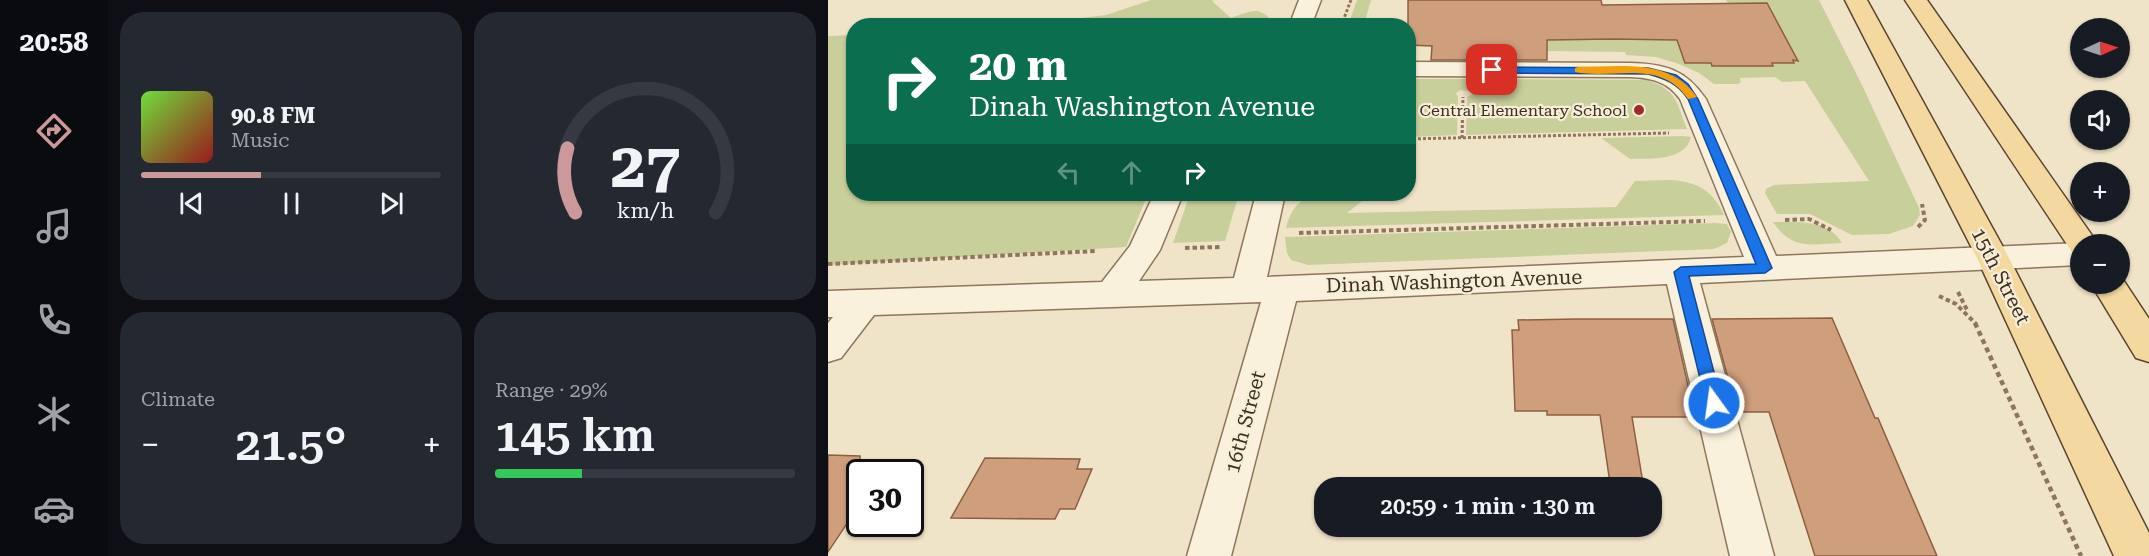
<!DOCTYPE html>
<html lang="en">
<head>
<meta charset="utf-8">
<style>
	body { margin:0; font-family:"Roboto Serif",serif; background:#242831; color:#f1f3f6; height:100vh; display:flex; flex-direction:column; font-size:22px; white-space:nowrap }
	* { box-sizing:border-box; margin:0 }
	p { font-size:20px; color:#9ea1a6 }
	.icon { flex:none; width:33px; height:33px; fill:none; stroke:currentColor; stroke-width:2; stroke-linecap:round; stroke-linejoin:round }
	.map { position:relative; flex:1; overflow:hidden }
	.panel { display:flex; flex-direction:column; gap:12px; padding:12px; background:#0d0f14; width:720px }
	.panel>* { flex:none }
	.guide { position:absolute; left:18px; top:18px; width:570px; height:183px; border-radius:24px; box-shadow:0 2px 4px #0004; background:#0b6e4f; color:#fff; overflow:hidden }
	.needle { width:39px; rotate:87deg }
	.controls { position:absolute; left:1242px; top:18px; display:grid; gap:12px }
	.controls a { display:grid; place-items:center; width:60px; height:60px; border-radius:50%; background:#171b24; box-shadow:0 2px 4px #0004; font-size:30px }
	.speed { position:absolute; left:18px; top:459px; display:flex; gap:12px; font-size:30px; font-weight:700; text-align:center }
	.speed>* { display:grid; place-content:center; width:78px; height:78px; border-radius:50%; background:#171b24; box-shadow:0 2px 4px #0004; line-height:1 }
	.speed .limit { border:3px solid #111; border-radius:9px; background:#fff; color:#111 }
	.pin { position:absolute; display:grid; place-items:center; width:51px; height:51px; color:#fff; margin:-26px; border-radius:12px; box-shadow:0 3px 9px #0006 }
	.me { position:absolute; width:66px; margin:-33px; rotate:346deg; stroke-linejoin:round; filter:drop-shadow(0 0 4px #0008) }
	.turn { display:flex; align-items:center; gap:21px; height:126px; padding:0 24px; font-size:27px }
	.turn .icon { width:78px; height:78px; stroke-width:2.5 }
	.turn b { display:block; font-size:42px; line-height:51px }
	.lanes { display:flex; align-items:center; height:57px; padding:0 24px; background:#0003; justify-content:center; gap:30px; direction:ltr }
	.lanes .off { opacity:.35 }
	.big { font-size:45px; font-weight:600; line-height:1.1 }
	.panel .widget { flex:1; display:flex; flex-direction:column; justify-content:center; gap:9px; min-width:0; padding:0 21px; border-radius:24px; background:#242831 }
	.panel .dial { align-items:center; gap:0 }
	.dial svg { height:156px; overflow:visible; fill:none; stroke:#363941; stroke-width:7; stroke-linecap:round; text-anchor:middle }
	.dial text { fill:#f1f3f6; stroke:none }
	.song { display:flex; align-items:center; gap:18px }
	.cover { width:72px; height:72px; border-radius:9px; background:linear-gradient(135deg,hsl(100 70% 55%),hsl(0 70% 35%)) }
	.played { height:6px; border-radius:3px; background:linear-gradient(90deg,#cc999b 40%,#363941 40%) }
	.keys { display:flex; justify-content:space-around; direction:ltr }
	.heat { display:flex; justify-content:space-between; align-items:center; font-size:33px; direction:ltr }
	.charge { height:9px; border-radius:4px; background:linear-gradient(90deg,#34c759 29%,#363941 0) }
	.panel .tiles { flex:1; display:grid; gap:12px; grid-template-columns:repeat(2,1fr) }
	.trip { position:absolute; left:486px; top:477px; width:348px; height:60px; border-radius:24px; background:#171b24; box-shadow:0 2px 4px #0004; font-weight:600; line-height:60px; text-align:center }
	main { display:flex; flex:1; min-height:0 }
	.menu { display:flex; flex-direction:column; width:108px; justify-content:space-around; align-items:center; background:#090b0e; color:#9ea1a6 }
	.menu .icon { width:42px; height:42px }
	.menu .current { color:#cc999b }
	.menu b { font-size:27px; color:#f1f3f6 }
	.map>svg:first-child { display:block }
	.green { fill:#c9cf9b }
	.building { fill:#cf9f7d; stroke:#8d5f41; stroke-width:1.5 }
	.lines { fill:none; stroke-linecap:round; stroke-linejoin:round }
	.minor-casing { stroke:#8d765c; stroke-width:3 }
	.major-casing { stroke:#5b4430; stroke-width:3 }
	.path-far2 { stroke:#8d765c; stroke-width:3; stroke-dasharray:3 2; stroke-linecap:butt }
	.path-far1 { stroke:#8d765c; stroke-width:4; stroke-dasharray:4.5 3; stroke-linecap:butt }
	.path { stroke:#8d765c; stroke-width:4.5; stroke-dasharray:5 4; stroke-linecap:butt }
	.minor { fill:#faf1dc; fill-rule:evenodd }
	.major { fill:#f3d9a0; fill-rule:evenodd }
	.route { fill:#1a73e8; stroke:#114b97; stroke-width:1.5 }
	.slow { fill:#f59e0b }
	.poi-dot { fill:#9e2a2b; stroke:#f7eed8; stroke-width:2 }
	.labels { text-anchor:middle; stroke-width:4.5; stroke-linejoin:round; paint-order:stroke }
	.far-poi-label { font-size:16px; fill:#3d2e20; stroke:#f7eed8; text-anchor:end }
	.street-label { font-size:20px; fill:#3d2e20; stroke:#f7eed8 }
</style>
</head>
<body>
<main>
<nav class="menu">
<b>20:58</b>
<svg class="icon current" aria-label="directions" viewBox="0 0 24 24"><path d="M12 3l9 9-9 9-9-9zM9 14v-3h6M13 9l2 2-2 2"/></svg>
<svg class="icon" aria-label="music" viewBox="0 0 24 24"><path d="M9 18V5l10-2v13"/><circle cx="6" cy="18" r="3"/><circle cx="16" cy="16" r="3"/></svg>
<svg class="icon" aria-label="phone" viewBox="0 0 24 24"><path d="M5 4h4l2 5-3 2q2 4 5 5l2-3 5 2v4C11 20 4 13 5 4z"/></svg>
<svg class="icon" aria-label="climate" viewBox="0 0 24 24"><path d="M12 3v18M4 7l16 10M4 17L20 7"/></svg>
<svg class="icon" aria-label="car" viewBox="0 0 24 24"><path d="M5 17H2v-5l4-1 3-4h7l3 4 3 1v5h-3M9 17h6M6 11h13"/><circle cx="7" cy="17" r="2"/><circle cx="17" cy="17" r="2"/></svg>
</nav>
<section class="panel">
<div class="tiles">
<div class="widget">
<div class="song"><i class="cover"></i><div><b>90.8 FM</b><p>Music</p></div></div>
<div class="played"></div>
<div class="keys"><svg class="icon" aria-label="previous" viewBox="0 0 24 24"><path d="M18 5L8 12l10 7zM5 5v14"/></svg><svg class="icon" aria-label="pause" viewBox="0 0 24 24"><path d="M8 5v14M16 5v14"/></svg><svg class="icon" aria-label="next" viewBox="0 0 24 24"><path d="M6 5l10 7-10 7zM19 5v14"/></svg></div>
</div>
<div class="widget dial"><svg viewBox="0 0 100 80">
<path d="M14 69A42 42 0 1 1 86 69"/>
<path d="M14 69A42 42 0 0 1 10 36" stroke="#cc999b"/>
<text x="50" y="56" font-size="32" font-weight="700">27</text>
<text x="50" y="72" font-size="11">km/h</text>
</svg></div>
<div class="widget"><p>Climate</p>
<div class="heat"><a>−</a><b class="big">21.5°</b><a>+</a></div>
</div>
<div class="widget"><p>Range · 29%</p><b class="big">145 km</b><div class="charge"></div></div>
</div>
</section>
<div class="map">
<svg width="1321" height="556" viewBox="0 0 1321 556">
	<rect width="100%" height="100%" fill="#f0e4c8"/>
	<!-- green -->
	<g class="green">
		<path d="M323 0H386L384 1 403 18C426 10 431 5 448 25H241L245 19 278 15Z"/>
		<path d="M529 0H543L536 25H520Z"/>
		<path d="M898 0H991L1034 85 1091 208 1092 215 1085 226 1061 234 1024 235 982 214H949L937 193 938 189 946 185 1041 181 977 81 954 82 947 77 912 78 913 82 910 84H886L871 73 851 64 828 57 798 55 797 52 719 51 666 40 849 39 857 63H883L884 66H944V63H966L965 60 969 61 939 3H900Z"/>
		<path d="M25 35 26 194H320L298 247 0 265V36Z"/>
		<path d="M580 79H659L660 80 640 91 633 90 628 93 630 97 629 135 581 137Z"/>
		<path d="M673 79 819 80C849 90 848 101 859 129L638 135 639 97Z"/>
		<path d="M855 136 863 137C857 162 822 158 802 159L773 138Z"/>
		<path d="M841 180C868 181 885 190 896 215L458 228C469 183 506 193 543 194L519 213 788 207 807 181Z"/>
		<path d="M362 194H411L397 241 345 243Z"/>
		<path d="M945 222C968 222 1001 219 1014 243 983 244 964 251 945 222Z"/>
		<path d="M887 223 899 224 903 232 899 243 886 249 480 265 463 260 459 253 457 237Z"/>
	</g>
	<!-- building -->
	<g class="building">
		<path d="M580 0H773L774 5 939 3 970 61 965 60 966 63H944L945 66H884L883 63H857L849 40 785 39 719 40V60H603L604 46 580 45Z"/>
		<path d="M1004 318 1047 418H1050L1109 556H987L941 412H909L884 319Z"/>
		<path d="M749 319H845L866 412H859L860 417H804L815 483H782L772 415H719V411H687L684 330H691L690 320Z"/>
		<path d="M0 455 32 456V504L0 552Z"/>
		<path d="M157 458 252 459 249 469H264L247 509H232L227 519 123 518Z"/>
	</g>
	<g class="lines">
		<defs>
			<g id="minor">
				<path d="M471 0H493L483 26H461Z"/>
				<path d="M580 62 802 63C837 64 857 69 878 99L948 256 1252 243 1258 244H1252V265L872 283 946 556H902L839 284 468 301 403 556H359L433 302 46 315 13 358 0 362V323L5 317H0V291L274 282 302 246 326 194H355L332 250 311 281 406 278 428 194H457L439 277 916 257 852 99C839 81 823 78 802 77L580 76Z"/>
			</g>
			<g id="major">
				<path d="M1017 0H1039L1181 258 1321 533V556H1286L1149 258Z"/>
				<path d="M1077 0H1099L1270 244H1252V254L1244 252Z"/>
				<path d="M1292 275 1321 319V362L1308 358 1263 284H1292Z"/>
			</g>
		</defs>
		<!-- minor casing -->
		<use href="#minor" class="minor-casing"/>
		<!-- major casing -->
		<use href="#major" class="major-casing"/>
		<!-- path-far2 -->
		<g class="path-far2">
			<path d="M513 26 523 0"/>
			<path d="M634 138 635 97"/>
			<path d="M580 139 841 133"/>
		</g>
		<!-- path-far1 -->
		<g class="path-far1">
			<path d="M957 220 981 219 1003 230"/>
			<path d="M1090 227 1097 220 1094 204"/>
			<path d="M471 233 877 221"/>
			<path d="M357 248 392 247"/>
			<path d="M0 264 269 251"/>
			<path d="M1130 292 1140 312"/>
			<path d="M1111 296 1128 304 1148 324"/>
		</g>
		<!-- path -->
		<path class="path" d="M1147 323 1253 556"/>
		<!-- minor -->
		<use href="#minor" class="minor"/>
		<!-- major -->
		<use href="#major" class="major"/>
	</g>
	<!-- route -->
	<path class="route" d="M661 67 820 68 848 75 860 84 870 99 944 268 937 273 861 276 894 403 891 408 886 410 880 408 878 403 846 272 853 267 928 264 860 99C849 83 838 79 820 74L664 73 659 70Z"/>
	<!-- slow -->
	<path class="slow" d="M750 67C792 67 842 58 869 97L860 99C832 58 787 80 747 72V68Z"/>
	<!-- markers -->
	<circle class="poi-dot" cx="811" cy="110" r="6"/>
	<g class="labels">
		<!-- far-poi labels -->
		<g class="far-poi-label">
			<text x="799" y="116">Central Elementary School</text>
		</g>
		<!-- street labels -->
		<g class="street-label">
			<text transform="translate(1173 276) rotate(63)" y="7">15th Street</text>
			<text transform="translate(626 281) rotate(-2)" y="7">Dinah Washington Avenue</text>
			<text transform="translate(417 422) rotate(-75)" y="7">16th Street</text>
		</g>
	</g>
</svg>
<div class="controls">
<a><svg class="needle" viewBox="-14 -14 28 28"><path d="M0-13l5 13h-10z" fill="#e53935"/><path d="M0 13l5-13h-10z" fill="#9ea1a6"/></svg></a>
<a><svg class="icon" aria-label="sound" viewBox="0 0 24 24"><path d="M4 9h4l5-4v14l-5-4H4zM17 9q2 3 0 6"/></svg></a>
<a>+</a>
<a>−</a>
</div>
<div class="speed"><div class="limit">30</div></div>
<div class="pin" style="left:664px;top:70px;background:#d93025"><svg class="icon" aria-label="arrive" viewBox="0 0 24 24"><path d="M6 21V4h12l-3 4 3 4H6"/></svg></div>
<svg class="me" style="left:886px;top:403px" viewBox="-20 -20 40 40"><circle r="17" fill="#1a73e8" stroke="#fff" stroke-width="3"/><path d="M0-11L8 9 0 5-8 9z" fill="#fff"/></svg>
<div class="trip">20:59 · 1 min · 130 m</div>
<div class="guide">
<div class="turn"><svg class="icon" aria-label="right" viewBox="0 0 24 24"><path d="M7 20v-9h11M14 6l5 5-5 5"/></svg><div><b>20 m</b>Dinah Washington Avenue</div></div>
<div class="lanes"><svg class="icon off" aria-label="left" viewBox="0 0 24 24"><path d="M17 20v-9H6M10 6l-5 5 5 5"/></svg><svg class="icon off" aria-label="ahead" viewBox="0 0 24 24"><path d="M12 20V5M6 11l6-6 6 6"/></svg><svg class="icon" aria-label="right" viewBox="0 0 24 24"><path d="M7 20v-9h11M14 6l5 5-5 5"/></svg></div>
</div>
</div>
</main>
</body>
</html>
